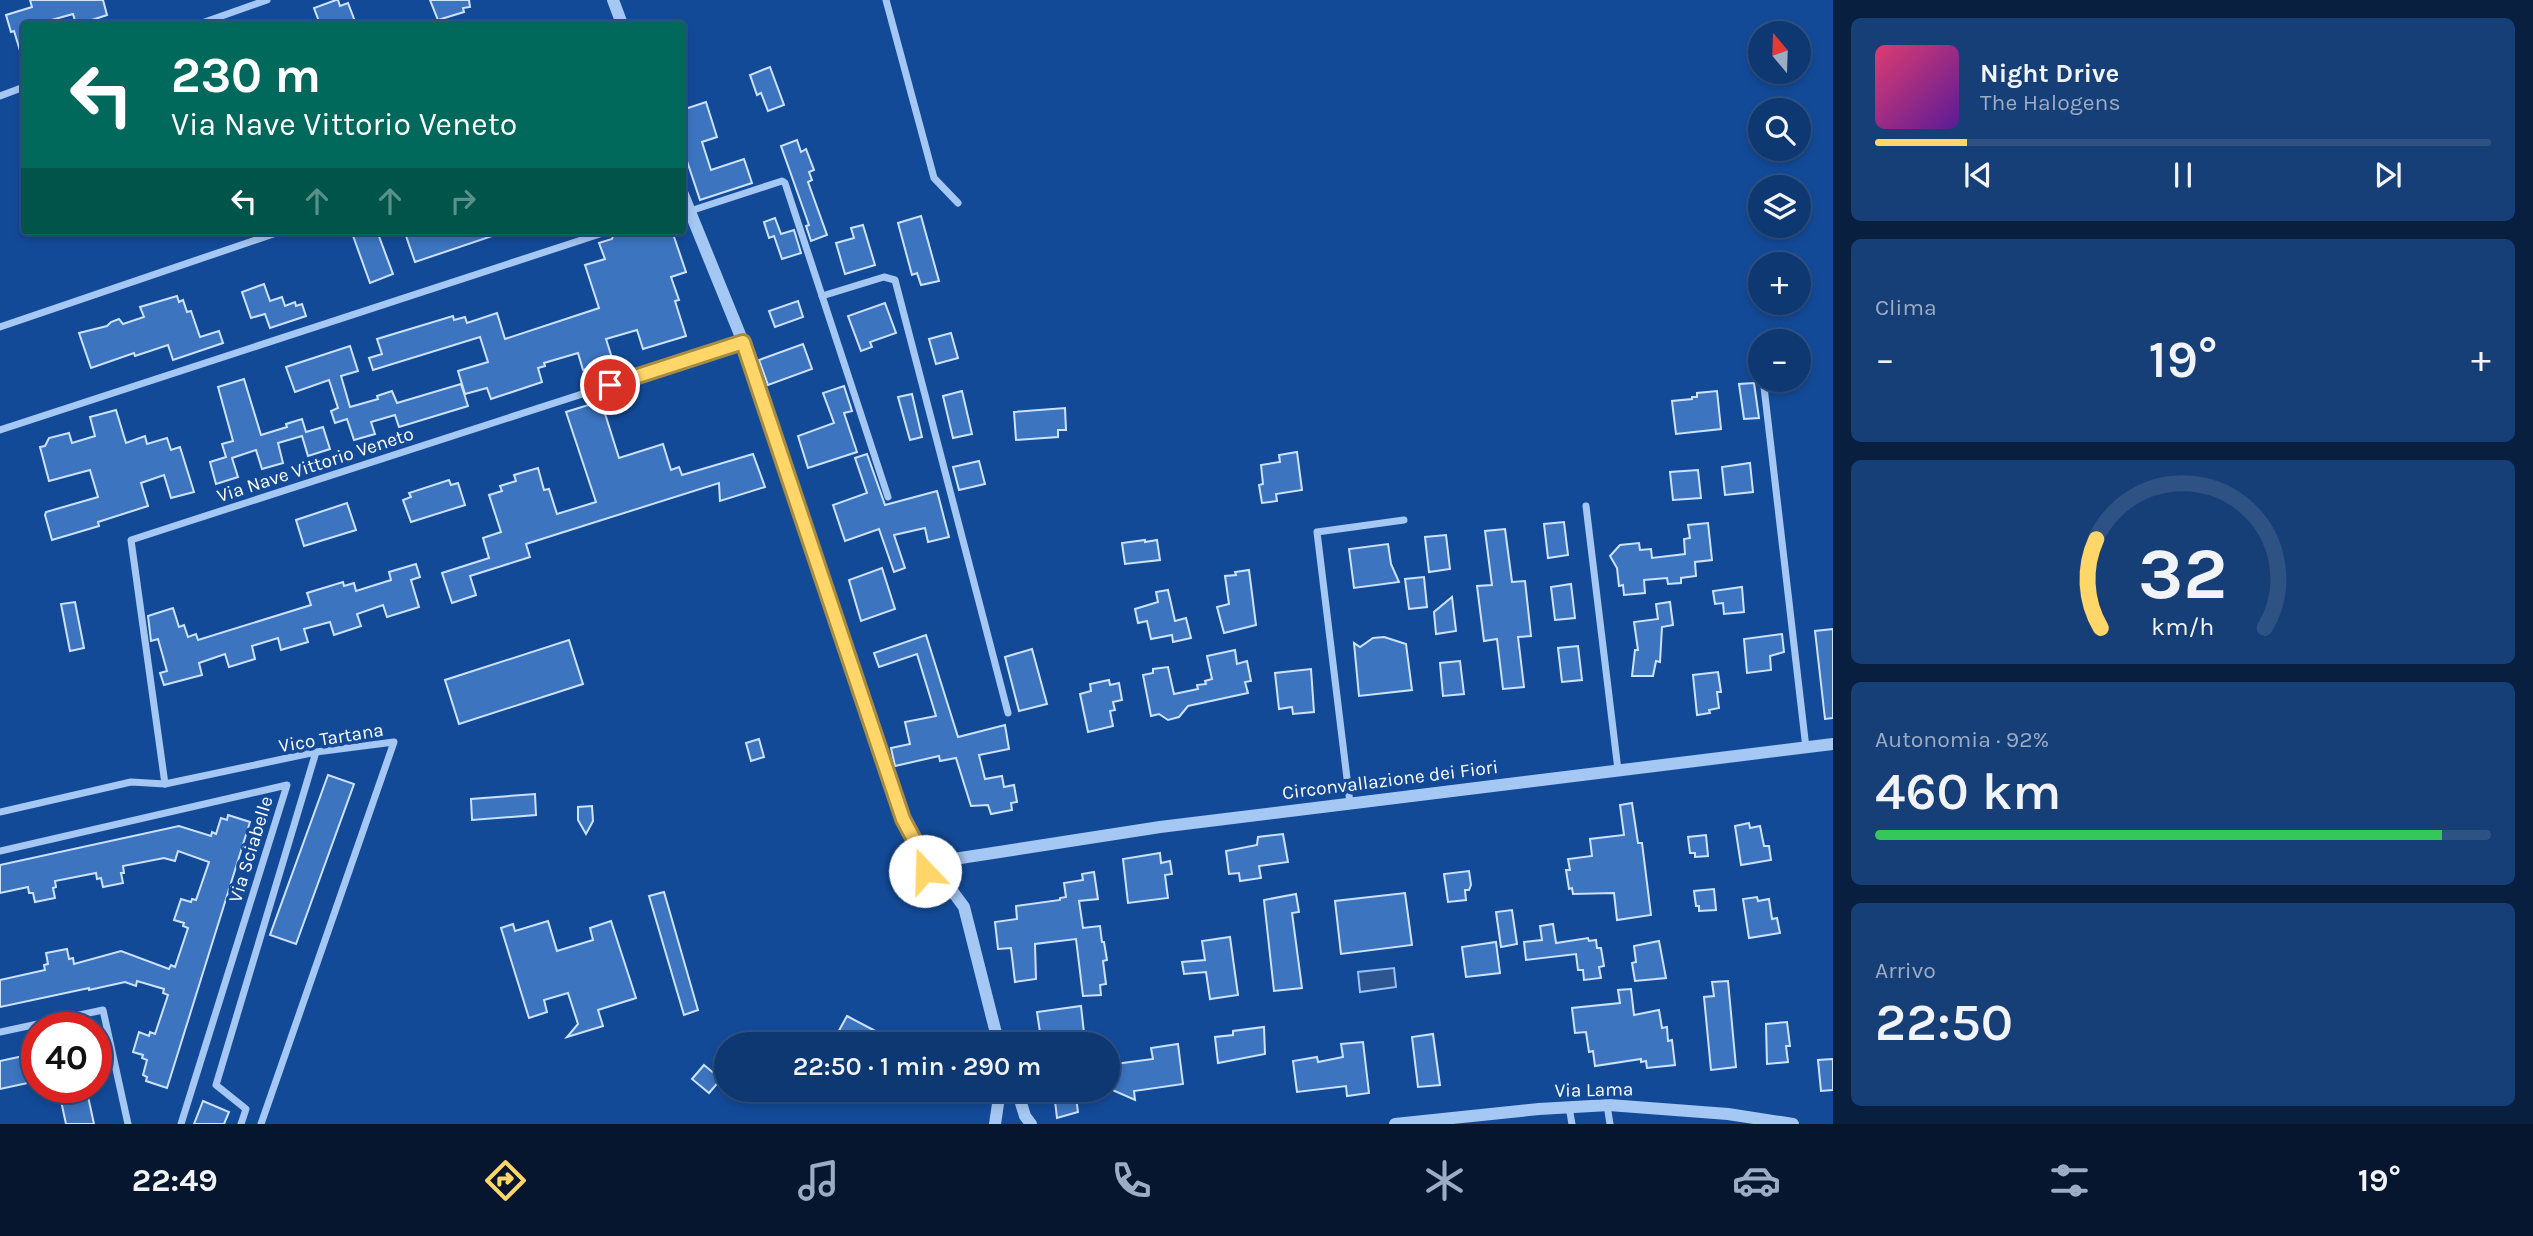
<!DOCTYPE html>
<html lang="it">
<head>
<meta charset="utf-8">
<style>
	body { margin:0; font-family:Karla,sans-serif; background:#173f77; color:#f1f3f6; height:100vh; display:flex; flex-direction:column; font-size:26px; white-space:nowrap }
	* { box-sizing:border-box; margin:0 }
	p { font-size:23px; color:#9bacc4 }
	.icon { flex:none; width:38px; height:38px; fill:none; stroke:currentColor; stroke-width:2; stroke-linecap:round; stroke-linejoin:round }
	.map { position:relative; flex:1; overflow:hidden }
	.drawer { display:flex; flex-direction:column; gap:18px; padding:18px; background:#081f3f; width:700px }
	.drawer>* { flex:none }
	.banner { position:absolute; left:21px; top:21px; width:665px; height:214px; border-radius:7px; box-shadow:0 4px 10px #0003,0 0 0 2px #2e5284; background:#00695c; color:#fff; overflow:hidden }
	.needle { width:46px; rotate:341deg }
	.controls { position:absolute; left:1748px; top:21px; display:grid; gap:14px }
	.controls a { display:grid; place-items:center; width:63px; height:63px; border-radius:50%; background:#0e3872; box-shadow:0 4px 10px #0003,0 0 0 2px #2e5284; font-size:35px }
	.speed { position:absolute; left:21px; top:1012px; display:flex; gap:14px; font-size:35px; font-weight:700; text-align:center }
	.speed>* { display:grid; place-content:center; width:91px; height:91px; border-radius:50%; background:#0e3872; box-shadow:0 4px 10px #0003,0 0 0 2px #2e5284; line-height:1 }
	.speed .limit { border:10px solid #d22; background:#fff; color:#111 }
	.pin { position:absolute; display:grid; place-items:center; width:60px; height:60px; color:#fff; margin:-30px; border:4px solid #fff; border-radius:50%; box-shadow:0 2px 7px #0007 }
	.me { position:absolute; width:77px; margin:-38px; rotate:339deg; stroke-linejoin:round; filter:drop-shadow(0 0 5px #0008) }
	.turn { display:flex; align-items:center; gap:24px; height:147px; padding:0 35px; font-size:32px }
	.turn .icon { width:91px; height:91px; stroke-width:2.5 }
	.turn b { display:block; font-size:49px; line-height:60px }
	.lanes { display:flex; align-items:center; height:66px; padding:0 35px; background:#0003; justify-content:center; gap:35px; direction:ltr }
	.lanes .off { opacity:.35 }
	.big { font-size:52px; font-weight:600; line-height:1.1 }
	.drawer .tile { flex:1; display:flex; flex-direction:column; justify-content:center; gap:10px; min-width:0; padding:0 24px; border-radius:10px; background:#173f77 }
	.drawer .dial { align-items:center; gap:0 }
	.dial svg { height:182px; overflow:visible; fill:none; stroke:#2e5284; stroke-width:7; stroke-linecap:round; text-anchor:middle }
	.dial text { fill:#f1f3f6; stroke:none }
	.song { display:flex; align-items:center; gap:21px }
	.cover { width:84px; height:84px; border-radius:10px; background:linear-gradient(135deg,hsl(340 70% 55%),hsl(270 70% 35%)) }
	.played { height:7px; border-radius:4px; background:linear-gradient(90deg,#ffd667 15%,#2e5284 15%) }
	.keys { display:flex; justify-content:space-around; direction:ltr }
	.heat { display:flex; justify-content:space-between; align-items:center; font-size:38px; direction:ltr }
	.charge { height:10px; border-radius:5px; background:linear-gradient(90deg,#34c759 92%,#2e5284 0) }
	.trip { position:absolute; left:714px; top:1032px; width:406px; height:70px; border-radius:35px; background:#0e3872; box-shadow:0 4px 10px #0003,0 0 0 2px #2e5284; font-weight:600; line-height:70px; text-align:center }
	.tabs { display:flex; height:112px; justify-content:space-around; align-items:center; background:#06162e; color:#9bacc4 }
	.tabs .icon { width:49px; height:49px }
	.tabs .current { color:#ffd667 }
	.tabs b { font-size:32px; color:#f1f3f6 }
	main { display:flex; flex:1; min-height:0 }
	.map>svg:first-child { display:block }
	.water { fill:#2d558f; stroke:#97c1f6; stroke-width:2 }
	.building { fill:#3c74c0; stroke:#cde2fd; stroke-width:2 }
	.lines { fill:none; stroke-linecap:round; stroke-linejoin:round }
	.minor { stroke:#a5c7f3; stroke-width:7 }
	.tertiary { stroke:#a5c7f3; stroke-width:12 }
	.route-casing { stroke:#a68b43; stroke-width:18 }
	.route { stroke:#ffd667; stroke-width:12 }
	.labels { text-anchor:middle; stroke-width:7; stroke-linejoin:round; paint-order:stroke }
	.street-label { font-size:19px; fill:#fff; stroke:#134a98 }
</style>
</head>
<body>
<main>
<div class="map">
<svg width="1833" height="1124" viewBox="0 0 1833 1124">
	<rect width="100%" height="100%" fill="#134a98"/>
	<!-- water -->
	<path class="water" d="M1394 968 1396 987 1360 992 1358 972Z"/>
	<!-- building -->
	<g class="building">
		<path d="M30 0H103L107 15 89 21 90 24H76L73 14 48 21 49 24H24V53L21 54 14 31 11 32 6 15 32 7Z"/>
		<path d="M336 0H338L340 6 348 3 356 24H320L314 8Z"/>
		<path d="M430 0H469L470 7 463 8 464 12 438 20Z"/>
		<path d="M770 67 784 105 768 111 761 93 757 95 750 75Z"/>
		<path d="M706 102 717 137 702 142 711 170 744 159 752 183 700 200 682 146V110Z"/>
		<path d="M797 140 801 152 806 149 814 170 809 172 812 180 808 182 827 235 811 241 806 226 809 225 781 146Z"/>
		<path d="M921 216 939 281 921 285 917 273 912 275 898 223Z"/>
		<path d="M775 218 781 234 794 230 801 253 782 259 774 236 769 238 764 222Z"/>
		<path d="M863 225 875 265 845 274 836 243 854 238 851 228Z"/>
		<path d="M359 231H377L393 274 370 283 352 233Z"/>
		<path d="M422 231H501V233L415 262 406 236Z"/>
		<path d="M615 231H672L686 272 671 277 679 300 675 301 686 336 643 349 637 330 606 339 613 361 583 370 578 353 544 363 545 366 538 368 542 382 491 399 487 388 465 394 458 371 488 362 480 337 373 370 369 358 382 354 377 339 453 316 454 320 465 317 467 323 497 313 505 339 599 308 585 265 605 259 599 243 612 239Z"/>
		<path d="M264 284 270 301 282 297 285 306 295 302 296 306 302 304 306 316 270 328 265 314 251 318 242 292Z"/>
		<path d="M177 296 179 302 183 300 187 312 191 311 200 337 219 331 223 343 173 360 168 345 135 356 134 353 91 368 79 333 107 326 111 322 119 319 123 324 144 317 140 307Z"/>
		<path d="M798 301 803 317 775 327 769 311Z"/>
		<path d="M885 303 896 333 870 342 872 347 861 351 848 316Z"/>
		<path d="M951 333 958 358 936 364 929 339Z"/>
		<path d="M803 344 812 369 768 385 759 360Z"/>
		<path d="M350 346 358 371 341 376 350 407 378 399 377 396 392 391 397 403 461 384 468 406 399 427 395 415 371 422 375 434 354 440 347 419 335 423 331 411 338 408 329 380 295 392 286 367Z"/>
		<path d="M244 379 261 435 287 427 286 424 302 419 306 432 323 427 330 449 308 456 302 436 278 443 283 463 262 469 256 450 232 458 238 477 216 484 210 462 226 457 222 444 233 441 218 387Z"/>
		<path d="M1754 383 1759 418 1744 419 1739 384Z"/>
		<path d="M844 386 852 411 844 413 857 452 808 468 798 436 834 423 823 393Z"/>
		<path d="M962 391 972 434 953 438 943 396Z"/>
		<path d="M1717 391 1721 429 1676 434 1672 401 1692 399V397H1697V393Z"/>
		<path d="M912 394 922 437 910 440 898 397Z"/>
		<path d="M601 401 619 458 663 444 671 470 679 467 682 475 753 454 765 487 720 501 719 483 526 544 530 557 470 576 476 595 452 603 442 573 489 558 483 538 501 532 489 495 502 491 500 486 516 481 514 475 538 468 544 490 549 489 557 514 596 502 566 412Z"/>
		<path d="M1065 408 1066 430H1058V437L1016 440 1014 412Z"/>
		<path d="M116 410 126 443 145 436 147 444 167 438 171 450 180 447 194 492 171 498 164 475 141 483 148 506 98 522 99 526 52 540 45 515 46 512 98 497 90 470 49 481 40 447 45 446 49 438 69 433 72 443 95 436 90 417Z"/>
		<path d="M1297 452 1302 490 1276 494 1277 501 1262 503 1259 485 1263 484 1261 465 1280 462 1279 455Z"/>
		<path d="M867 454 885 505 937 491 949 537 928 542 925 528 894 535 905 568 894 572 879 529 845 541 833 505 867 493 855 458Z"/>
		<path d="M979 461 985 484 959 490 953 467Z"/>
		<path d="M1750 463 1753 492 1725 495 1722 467Z"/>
		<path d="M1698 470 1701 498 1673 500 1670 472Z"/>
		<path d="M449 480 451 485 458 483 465 505 411 522 403 500 411 497 409 493Z"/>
		<path d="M347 503 356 530 304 546 296 520Z"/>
		<path d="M1564 522 1568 555 1548 558 1544 524Z"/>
		<path d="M1708 523 1712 560 1695 562 1696 576 1681 578V583L1668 584 1667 578 1644 580 1645 593 1624 595 1623 585 1619 586 1617 568 1610 556 1620 545 1639 543 1640 550 1651 549 1652 558 1685 554 1684 539 1690 538 1688 525Z"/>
		<path d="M1505 529 1512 582 1525 581 1531 636 1518 637 1524 687 1503 689 1497 639 1484 641 1477 586 1492 585 1485 531Z"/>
		<path d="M1446 535 1450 569 1429 572 1425 537Z"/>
		<path d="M1145 540V542L1157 540 1160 560 1125 564 1122 543Z"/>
		<path d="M1388 544 1391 564 1399 582 1354 588 1349 549Z"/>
		<path d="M416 564 420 577 411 580 419 607 387 617 383 605 357 614 361 626 334 635 330 622 304 629 308 642 281 650 278 638 252 646 255 659 229 667 225 654 199 663 202 675 164 685 160 673 167 671 158 639 151 641 148 616 173 608 179 627 184 625 188 637 196 634 198 640 311 605 307 593 343 582 344 586 354 583 356 591 391 580 389 572Z"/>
		<path d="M882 568 895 609 861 621 849 580Z"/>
		<path d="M1249 570 1256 625 1224 633 1217 607 1229 604 1225 576 1236 575 1235 572Z"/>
		<path d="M1424 577 1427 607 1409 609 1405 579Z"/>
		<path d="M1571 584 1575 618 1555 620 1551 587Z"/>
		<path d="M1742 587 1744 612 1724 614 1723 603 1715 604 1713 591Z"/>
		<path d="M1168 590 1175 621 1186 618 1191 638 1173 642 1172 635 1151 639 1147 621 1138 623 1135 609 1158 602 1156 592Z"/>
		<path d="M1452 597 1456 631 1436 634 1434 612Z"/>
		<path d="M75 602 84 648 70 651 61 604Z"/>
		<path d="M1670 602 1673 625 1662 627 1660 662 1656 661 1653 676H1632L1635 650H1638L1634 622 1658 619 1656 604Z"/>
		<path d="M1833 629V718L1825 719 1815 631Z"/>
		<path d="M1782 634 1784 652 1770 656 1771 670 1747 673 1744 639Z"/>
		<path d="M926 635 958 737 1005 725 1009 749 979 755 985 779 1002 776 1004 787 1014 785 1017 802 1011 803 1012 810 991 814 988 805 971 806 956 758 940 761 939 756 895 766 891 748 910 744 905 722 936 716 917 654 879 667 874 653Z"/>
		<path d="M1384 637 1406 644 1412 690 1359 696 1354 643 1360 647 1373 638Z"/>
		<path d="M569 640 583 684 459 724 445 680Z"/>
		<path d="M1578 646 1582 680 1562 682 1558 648Z"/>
		<path d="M1032 649 1047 704 1019 711 1005 657Z"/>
		<path d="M1235 650 1237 664 1247 661 1251 681 1245 682 1248 693 1188 706 1179 717 1168 720 1159 714 1151 716 1143 675 1153 673V669L1168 667 1174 694 1198 689 1197 685 1206 684 1205 681 1212 679 1207 656Z"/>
		<path d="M1460 661 1464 694 1443 696 1440 663Z"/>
		<path d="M1311 669 1314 712 1293 714 1292 707 1279 709 1275 673Z"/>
		<path d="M1718 672 1721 692H1717L1719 708 1709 710 1710 713 1697 715 1693 675Z"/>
		<path d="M1109 680 1110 685 1119 683 1122 700 1113 702 1115 710 1110 711 1113 726 1088 732 1080 694 1091 691 1090 684Z"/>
		<path d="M759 739 764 757 751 761 746 743Z"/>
		<path d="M328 775 354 784 296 944 270 935Z"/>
		<path d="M535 794 536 815 472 820 471 799Z"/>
		<path d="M1632 803 1638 843H1642L1651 915 1617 920 1614 893 1573 894 1572 888 1569 889 1566 870H1570L1568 859 1592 856 1590 839 1624 835 1620 805Z"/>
		<path d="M592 806 593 821 586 834 578 820V807Z"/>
		<path d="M228 815 250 822 167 1088 146 1081 147 1077 143 1075 147 1060 142 1058 143 1055 133 1052 139 1032 149 1036 150 1032 155 1034 168 995 163 993 164 989 137 981 136 986 125 982 89 990V988L0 1007V980L45 970 44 965 48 964 46 953 67 949 69 959 73 958 74 964 121 951 169 969 171 965 175 967 188 928 183 926 184 923 174 920 181 899 191 902 192 899 196 900 209 862 178 851 175 861 164 858 123 866 124 873H121L123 883 103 887 101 878 97 879 96 873 55 881 56 887 53 888 55 898 35 902 33 893H29L28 887 0 893V865L179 826 211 836 212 832 216 834 221 818 227 820Z"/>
		<path d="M1749 823 1750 828 1760 826 1764 846H1769L1771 860 1741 865 1735 826Z"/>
		<path d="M1283 834 1288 862 1259 866 1261 878 1240 881 1239 873 1229 874 1226 851 1257 845 1258 837Z"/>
		<path d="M1706 835 1708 856 1695 857V853H1690L1688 837Z"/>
		<path d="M1160 853 1161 863 1170 861 1172 874 1165 875 1168 898 1128 903 1123 859Z"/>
		<path d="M1469 871 1471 885 1469 890H1465L1466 900 1448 902 1444 874Z"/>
		<path d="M1094 872 1098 899 1079 901 1083 928 1100 926 1102 942H1104L1107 960 1103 961 1106 984 1100 985 1101 995 1083 996 1076 939 1035 944 1036 979 1015 982 1011 948 998 949 995 922 1017 919 1016 906 1060 900V898L1066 897 1064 883 1083 880 1082 874Z"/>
		<path d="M1714 889 1716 910 1699 911V906H1696L1694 891Z"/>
		<path d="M664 892 698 1010 684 1015 649 896Z"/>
		<path d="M1405 893 1412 945 1341 954 1335 901Z"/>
		<path d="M1296 894 1299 912 1292 913 1302 988 1274 991 1264 900Z"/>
		<path d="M1757 897 1758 901 1769 899 1772 919 1777 918 1780 933 1749 938 1743 899Z"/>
		<path d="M1512 910 1517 944 1501 947 1496 912Z"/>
		<path d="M548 921 557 951 593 940 590 928 611 921 636 998 598 1010 603 1026 567 1037 578 1024 568 993 544 1000 547 1012 529 1018 501 928 513 924 515 931Z"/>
		<path d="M1553 924 1556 943 1588 938 1589 941 1596 940 1597 948H1601L1604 966 1599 967 1601 978 1584 980 1583 970H1578L1576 954 1526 960 1524 942 1542 940 1540 926Z"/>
		<path d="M1230 937 1238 995 1210 999 1206 972 1184 974 1182 962 1205 960 1202 941Z"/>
		<path d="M1659 941 1666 978 1635 981 1632 963 1636 962 1634 946Z"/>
		<path d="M1496 942 1500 973 1466 977 1462 947Z"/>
		<path d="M1728 981 1736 1067 1711 1070 1704 997 1714 996 1712 982Z"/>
		<path d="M1631 989 1634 1015 1659 1010 1662 1028 1667 1027 1668 1041 1672 1040 1675 1065 1647 1068 1646 1061 1641 1062V1059L1595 1066 1593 1051 1589 1052 1586 1032 1575 1033 1572 1008 1620 1003 1618 990Z"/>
		<path d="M1081 1006 1084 1033 1041 1039 1037 1012Z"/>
		<path d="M847 1016 883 1035 878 1045H831Z"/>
		<path d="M1787 1022 1790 1046H1786L1788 1062 1767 1064 1766 1024Z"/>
		<path d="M1264 1027 1265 1054 1218 1063 1215 1037 1233 1035V1031Z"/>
		<path d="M1433 1034 1440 1085 1418 1087 1412 1037Z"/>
		<path d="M1363 1042 1369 1093 1347 1096 1346 1086 1297 1092 1293 1061 1317 1057 1318 1062 1343 1057 1341 1044Z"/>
		<path d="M1178 1044 1183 1084 1134 1091 1135 1100 1108 1088V1065L1153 1059 1151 1048Z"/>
		<path d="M37 1053V1081L0 1089V1061Z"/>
		<path d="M1833 1059V1090L1821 1091 1818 1060Z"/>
		<path d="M704 1065 721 1079 709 1093 692 1079Z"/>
		<path d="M58 1087H86L94 1124H66Z"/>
		<path d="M759 1090H816V1094L784 1103Z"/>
		<path d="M1031 1090H1075L1078 1112 1057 1118 1055 1101Z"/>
		<path d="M203 1101 229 1112 224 1124H194Z"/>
	</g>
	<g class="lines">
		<!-- minor -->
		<g class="minor">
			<path d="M886 0 934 178 958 203"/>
			<path d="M199 24 267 0"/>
			<path d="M0 96 24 87"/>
			<path d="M690 211 782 181 785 183 888 497"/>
			<path d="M822 296 884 277 895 280 1008 713"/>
			<path d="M0 327 282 231"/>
			<path d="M1764 387 1806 748"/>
			<path d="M0 430 609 231"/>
			<path d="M1586 506 1618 770"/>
			<path d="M165 784 131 540 743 342"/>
			<path d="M1350 803 1317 532 1404 520"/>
			<path d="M0 812 131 782 165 784 316 752 394 742 261 1124"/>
			<path d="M0 851 287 785 181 1124"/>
			<path d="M0 1032 103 1010 128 1124"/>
			<path d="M1607 1105 1610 1124"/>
			<path d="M1569 1107 1572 1124"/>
			<path d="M241 1124 246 1109 216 1085 316 752"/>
		</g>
		<!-- tertiary -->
		<g class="tertiary">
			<path d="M613 0 622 24"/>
			<path d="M682 192 743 342 903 819 926 862"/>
			<circle cx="940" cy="867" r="15"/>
			<path d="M954 859 1160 827 1833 744"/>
			<path d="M945 881 964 907 999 1045"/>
			<path d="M1017 1090 1025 1116 1031 1124"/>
			<path d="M995 1124 1000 1090"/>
			<path d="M1395 1124 1539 1109 1609 1105 1728 1114 1793 1124"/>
		</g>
	</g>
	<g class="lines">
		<defs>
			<path id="route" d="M610 385 743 342 903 819 926 862 925 871"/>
		</defs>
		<!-- route casing -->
		<use href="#route" class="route-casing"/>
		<!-- route -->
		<use href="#route" class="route"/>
	</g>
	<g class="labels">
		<!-- street labels -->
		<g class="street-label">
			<text transform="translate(315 464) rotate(-18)" y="7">Via Nave Vittorio Veneto</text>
			<text transform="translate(331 737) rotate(-9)" y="7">Vico Tartana</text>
			<text transform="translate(1390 779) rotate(-7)" y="7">Circonvallazione dei Fiori</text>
			<text transform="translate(250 849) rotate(-73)" y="7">Via Sciabelle</text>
			<text transform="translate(1594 1089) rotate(-1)" y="7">Via Lama</text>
		</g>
	</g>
</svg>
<div class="controls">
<a><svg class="needle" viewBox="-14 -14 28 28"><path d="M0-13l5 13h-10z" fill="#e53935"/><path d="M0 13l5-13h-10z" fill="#9bacc4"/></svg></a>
<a><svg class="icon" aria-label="search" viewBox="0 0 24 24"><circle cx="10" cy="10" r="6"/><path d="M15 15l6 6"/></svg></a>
<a><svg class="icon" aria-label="layers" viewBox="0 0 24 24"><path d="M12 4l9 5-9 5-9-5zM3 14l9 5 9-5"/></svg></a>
<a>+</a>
<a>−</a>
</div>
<div class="speed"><div class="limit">40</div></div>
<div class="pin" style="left:610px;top:385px;background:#d93025"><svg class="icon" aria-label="arrive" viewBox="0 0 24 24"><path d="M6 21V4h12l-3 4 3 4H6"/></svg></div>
<svg class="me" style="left:925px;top:871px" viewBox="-20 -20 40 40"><circle r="19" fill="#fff"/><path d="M0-13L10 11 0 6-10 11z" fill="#ffd667"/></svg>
<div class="trip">22:50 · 1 min · 290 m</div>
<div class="banner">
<div class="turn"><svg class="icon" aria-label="left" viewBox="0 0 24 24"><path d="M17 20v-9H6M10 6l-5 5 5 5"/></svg><div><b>230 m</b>Via Nave Vittorio Veneto</div></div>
<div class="lanes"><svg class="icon" aria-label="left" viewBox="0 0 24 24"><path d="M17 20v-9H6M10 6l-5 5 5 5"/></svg><svg class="icon off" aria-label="ahead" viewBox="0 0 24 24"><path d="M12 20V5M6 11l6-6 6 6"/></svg><svg class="icon off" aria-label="ahead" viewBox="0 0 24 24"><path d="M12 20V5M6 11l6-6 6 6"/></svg><svg class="icon off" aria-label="right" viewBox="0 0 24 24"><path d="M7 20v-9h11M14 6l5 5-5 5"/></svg></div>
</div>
</div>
<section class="drawer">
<div class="tile">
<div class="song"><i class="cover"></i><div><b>Night Drive</b><p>The Halogens</p></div></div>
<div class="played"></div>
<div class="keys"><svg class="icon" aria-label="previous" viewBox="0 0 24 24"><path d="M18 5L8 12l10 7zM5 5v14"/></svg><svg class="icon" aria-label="pause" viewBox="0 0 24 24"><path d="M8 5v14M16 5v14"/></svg><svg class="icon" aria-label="next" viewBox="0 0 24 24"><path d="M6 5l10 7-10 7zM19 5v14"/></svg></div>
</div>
<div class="tile"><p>Clima</p>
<div class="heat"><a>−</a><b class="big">19°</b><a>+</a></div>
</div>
<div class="tile dial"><svg viewBox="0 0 100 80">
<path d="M14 69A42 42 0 1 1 86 69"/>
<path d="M14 69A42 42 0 0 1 12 30" stroke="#ffd667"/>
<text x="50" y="56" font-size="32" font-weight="700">32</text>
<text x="50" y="72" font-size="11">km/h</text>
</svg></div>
<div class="tile"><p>Autonomia · 92%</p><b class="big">460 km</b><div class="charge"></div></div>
<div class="tile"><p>Arrivo</p><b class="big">22:50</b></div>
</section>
</main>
<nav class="tabs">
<b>22:49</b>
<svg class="icon current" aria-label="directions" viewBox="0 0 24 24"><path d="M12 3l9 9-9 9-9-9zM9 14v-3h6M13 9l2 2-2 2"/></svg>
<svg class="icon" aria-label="music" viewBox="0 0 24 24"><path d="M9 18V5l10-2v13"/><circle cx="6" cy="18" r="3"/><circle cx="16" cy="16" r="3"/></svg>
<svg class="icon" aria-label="phone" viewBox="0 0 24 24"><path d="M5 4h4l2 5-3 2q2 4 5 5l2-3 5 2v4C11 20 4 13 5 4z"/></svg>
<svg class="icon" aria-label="climate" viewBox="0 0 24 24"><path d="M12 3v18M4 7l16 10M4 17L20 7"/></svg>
<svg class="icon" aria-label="car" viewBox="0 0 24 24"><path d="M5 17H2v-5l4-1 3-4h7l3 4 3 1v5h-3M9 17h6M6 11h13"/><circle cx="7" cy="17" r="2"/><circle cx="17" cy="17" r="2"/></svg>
<svg class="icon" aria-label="filters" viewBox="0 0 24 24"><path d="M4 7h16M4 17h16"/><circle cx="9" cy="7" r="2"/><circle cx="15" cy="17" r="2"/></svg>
<b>19°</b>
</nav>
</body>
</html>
